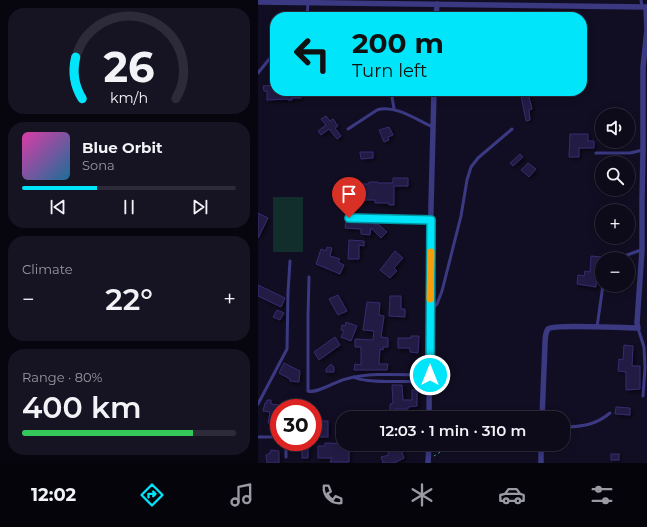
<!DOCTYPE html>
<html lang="en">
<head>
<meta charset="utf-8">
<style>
	body { margin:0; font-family:Montserrat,sans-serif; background:#161323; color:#f1f3f6; height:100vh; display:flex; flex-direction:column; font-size:15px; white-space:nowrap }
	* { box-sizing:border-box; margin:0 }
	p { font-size:13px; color:#9a9aa2 }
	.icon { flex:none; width:22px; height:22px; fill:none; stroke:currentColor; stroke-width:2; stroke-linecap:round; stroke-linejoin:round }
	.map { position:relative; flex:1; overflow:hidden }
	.drawer { display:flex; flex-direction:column; gap:8px; padding:8px; background:#07060e; width:258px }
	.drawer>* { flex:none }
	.guide { position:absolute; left:12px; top:12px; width:317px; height:84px; border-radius:16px; box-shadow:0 2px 10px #0003,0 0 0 1px #2d2b39; background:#01e5fa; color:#111; overflow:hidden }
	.fabs { position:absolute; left:337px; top:108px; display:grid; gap:8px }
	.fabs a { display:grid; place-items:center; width:40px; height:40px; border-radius:50%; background:#0d0a1a; box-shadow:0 2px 10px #0003,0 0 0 1px #2d2b39; font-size:20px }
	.speed { position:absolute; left:12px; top:399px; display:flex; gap:8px; font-size:20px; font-weight:700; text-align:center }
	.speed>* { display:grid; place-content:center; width:52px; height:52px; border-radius:50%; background:#0d0a1a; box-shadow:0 2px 10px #0003,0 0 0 1px #2d2b39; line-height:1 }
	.speed .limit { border:6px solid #d22; background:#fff; color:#111 }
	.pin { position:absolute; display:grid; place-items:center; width:34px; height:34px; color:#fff; margin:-41px -17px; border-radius:50% 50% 50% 0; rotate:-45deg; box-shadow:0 0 4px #0007 }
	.pin .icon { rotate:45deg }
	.me { position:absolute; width:44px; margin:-22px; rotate:0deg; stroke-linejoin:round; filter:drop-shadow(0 0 3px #0008) }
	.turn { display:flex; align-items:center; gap:14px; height:84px; padding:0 16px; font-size:18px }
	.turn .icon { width:52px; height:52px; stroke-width:2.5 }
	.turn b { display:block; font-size:28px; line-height:34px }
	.big { font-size:30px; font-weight:600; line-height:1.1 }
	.drawer .tile { flex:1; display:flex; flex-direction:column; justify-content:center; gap:6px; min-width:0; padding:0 14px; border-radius:16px; background:#161323 }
	.drawer .dial { align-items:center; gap:0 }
	.dial svg { height:104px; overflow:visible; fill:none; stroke:#2d2b39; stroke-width:7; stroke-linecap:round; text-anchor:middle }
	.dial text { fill:#f1f3f6; stroke:none }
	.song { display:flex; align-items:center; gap:12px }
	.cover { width:48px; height:48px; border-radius:6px; background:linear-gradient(135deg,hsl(320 70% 55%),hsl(200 70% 35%)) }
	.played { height:4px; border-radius:2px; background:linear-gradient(90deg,#01e5fa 35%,#2d2b39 35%) }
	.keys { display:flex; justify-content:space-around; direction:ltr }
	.heat { display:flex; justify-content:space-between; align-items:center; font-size:22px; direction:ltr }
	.charge { height:6px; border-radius:3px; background:linear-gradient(90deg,#34c759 80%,#2d2b39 0) }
	.trip { position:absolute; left:78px; top:411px; width:234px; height:40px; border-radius:16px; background:#0d0a1a; box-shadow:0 2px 10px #0003,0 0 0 1px #2d2b39; font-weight:600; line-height:40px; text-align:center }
	.tab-bar { display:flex; height:64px; justify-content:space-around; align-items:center; background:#05040a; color:#9a9aa2 }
	.tab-bar .icon { width:28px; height:28px }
	.tab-bar .selected { color:#01e5fa }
	.tab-bar b { font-size:18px; color:#f1f3f6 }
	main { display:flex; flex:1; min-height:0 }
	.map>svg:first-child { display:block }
	.green { fill:#112d2c }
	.building { fill:#221a44; stroke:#382c70; filter:url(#shadow) }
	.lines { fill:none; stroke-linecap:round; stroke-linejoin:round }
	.path { stroke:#2fb4aa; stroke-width:1; stroke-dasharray:2 3; stroke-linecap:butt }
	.service { stroke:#3b3982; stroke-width:3 }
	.minor { stroke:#3b3982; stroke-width:5.5 }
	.route-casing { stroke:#0195a2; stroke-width:10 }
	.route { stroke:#01e5fa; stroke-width:7 }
	.slow { stroke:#f59e0b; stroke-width:7 }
</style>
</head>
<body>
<main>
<section class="drawer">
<div class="tile dial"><svg viewBox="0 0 100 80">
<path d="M14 69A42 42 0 1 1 86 69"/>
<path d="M14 69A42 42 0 0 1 9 37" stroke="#01e5fa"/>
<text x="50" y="56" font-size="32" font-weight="700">26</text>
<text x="50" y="72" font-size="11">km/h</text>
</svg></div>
<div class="tile">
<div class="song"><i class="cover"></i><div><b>Blue Orbit</b><p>Sona</p></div></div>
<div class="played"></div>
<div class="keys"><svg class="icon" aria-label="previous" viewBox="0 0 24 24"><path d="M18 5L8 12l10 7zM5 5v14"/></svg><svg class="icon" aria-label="pause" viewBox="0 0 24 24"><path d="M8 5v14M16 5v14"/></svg><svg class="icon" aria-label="next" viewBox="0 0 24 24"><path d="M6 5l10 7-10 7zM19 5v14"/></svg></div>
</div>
<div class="tile"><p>Climate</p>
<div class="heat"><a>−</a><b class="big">22°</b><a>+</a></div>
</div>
<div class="tile"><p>Range · 80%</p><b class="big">400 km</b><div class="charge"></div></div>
</section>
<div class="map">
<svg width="389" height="463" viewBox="0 0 389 463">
	<defs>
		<filter id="shadow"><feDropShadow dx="2" dy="2" stdDeviation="2" flood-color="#0009"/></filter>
	</defs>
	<rect width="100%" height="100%" fill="#110e23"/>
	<!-- green -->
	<rect class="green" x="15" y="197" width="30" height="55"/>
	<!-- building -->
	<g class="building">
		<path d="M17 85V91H21V92H43V98H34V100H30V99L9 100V91H6L5 86Z"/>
		<path d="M262 91H269L270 93 274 109 271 110 272 120 268 121Z"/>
		<path d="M68 116 72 121 75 119 80 126 77 128 83 136 79 139 71 129 63 135 60 131 68 125 63 119Z"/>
		<path d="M131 127 135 135 130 137 131 140 126 142 121 130Z"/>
		<path d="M312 134H330V141H336V148H321V157H311Z"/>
		<path d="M102 152H115V158L103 159Z"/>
		<path d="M262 154 265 157 255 166 252 163Z"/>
		<path d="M270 163 278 169 271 177 263 170Z"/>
		<path d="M135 178H150V186H136V205H131V203H117V200H98V206H90V184H91V180H97V184H111V182H120V183H135Z"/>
		<path d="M0 213 10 218 0 238Z"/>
		<path d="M88 221 116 222V224H120L129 232 123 238 113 228 112 235 103 234V229L87 228Z"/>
		<path d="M91 240 106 241V246L101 245V259H90Z"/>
		<path d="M69 247 74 248 72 256 82 259 80 262 86 265 82 274 58 264 63 249 68 251Z"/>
		<path d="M137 251 145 258 136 268 139 271 132 278 122 270Z"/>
		<path d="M333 256 344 257V264H339L338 287 319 284 320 275 326 276 327 271 332 272Z"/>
		<path d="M0 285 27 298 23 307 0 296Z"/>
		<path d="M80 295 89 311 80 315 71 299Z"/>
		<path d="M132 296H143V309H147V317L131 316Z"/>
		<path d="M109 302 122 303 121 315 126 316 123 337 130 338V347H125V350L122 349 121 364H130L129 370H96L97 364 103 365V347H97V339L115 340 116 331 105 330Z"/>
		<path d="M19 310 26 313 22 320 15 317Z"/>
		<path d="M88 322 99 326 93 341 83 337 86 331 83 330 84 325 87 326Z"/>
		<path d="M153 336H161L160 353 152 352V348H140V338H153Z"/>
		<path d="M77 337 82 345 61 360 56 352Z"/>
		<path d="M366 345 375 346 374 366H382V389L368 390V372L360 371 361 359 365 360Z"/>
		<path d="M26 363 42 371 41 382 32 381V379L21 373Z"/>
		<path d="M73 364 76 367V372H68V369Z"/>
		<path d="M134 385H144L145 400H154V390H159V406L150 407V409H138V415L133 416V412H132V404L135 403Z"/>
		<path d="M9 400H13V404L21 405 19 424 10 423 12 412 5 411 7 403H8Z"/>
		<path d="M358 407 372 408V415L357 414Z"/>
		<rect x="55" y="421" width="15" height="16"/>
		<path d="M44 442H52V448H50V458H44Z"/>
		<path d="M67 443 91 444V462H72L74 458H60V446H67Z"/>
		<path d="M131 444H145L146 448 143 449 146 458 136 463H125L123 457 131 455 129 450 133 449Z"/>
		<path d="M13 450 21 451V463H9L8 455 12 453Z"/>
		<rect x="353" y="454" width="8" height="6"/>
	</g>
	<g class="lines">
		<!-- path -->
		<path class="path" d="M176 456 195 444"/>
		<!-- service -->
		<g class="service">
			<path d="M383 0 384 6"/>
			<path d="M49 17 50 3"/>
			<path d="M0 73 17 52"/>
			<path d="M133 91 136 109"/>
			<path d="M90 129 119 110C136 104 159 120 175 127"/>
			<path d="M338 153H372L385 150"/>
			<path d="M91 218 173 220"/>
			<path d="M358 259 383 250"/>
			<path d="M51 277 50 316V391C59 394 78 381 88 379 114 372 144 375 171 375"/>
			<path d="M173 310 179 304 184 291 203 216 209 180 213 167 220 158 254 129"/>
			<path d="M339 327 345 285"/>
			<path d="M380 328 386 347 387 367 385 396"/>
			<path d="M96 377C108 384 155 381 171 381"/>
			<path d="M0 404 29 349 30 292 32 261"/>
			<path d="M305 427C323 427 338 425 352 413"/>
			<path d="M0 437H21"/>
			<path d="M28 442V457"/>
		</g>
		<!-- minor -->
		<g class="minor">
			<path d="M0 2 389 7"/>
			<path d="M178 17 179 4"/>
			<path d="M171 418 173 206 176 91"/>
			<path d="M284 418 287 344C287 340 287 333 290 329 295 324 368 328 380 328L379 323 384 250V200L385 150V67L389 30 388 7"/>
			<path d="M283 444V463"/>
			<path d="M170 463 171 444"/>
		</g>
	</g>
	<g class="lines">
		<defs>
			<path id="route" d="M91 218 173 220 172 375"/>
		</defs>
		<!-- route casing -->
		<use href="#route" class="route-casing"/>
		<!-- route -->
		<use href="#route" class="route"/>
		<!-- slow -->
		<path class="slow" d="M172 299 173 252"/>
	</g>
</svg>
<div class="fabs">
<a><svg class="icon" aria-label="sound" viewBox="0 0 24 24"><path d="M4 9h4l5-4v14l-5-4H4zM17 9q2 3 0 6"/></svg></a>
<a><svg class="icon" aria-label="search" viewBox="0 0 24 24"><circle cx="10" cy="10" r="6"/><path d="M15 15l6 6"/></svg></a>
<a>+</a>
<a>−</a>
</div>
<div class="speed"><div class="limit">30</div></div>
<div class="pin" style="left:91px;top:218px;background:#d93025"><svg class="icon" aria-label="arrive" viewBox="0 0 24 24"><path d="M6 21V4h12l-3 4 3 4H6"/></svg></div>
<svg class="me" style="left:172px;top:375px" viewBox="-20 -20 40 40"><circle r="17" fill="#01e5fa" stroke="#fff" stroke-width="3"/><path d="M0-11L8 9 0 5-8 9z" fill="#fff"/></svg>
<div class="trip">12:03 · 1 min · 310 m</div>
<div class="guide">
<div class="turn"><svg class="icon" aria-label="left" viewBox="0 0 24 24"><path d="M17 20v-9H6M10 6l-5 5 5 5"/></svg><div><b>200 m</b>Turn left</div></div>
</div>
</div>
</main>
<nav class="tab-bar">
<b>12:02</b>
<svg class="icon selected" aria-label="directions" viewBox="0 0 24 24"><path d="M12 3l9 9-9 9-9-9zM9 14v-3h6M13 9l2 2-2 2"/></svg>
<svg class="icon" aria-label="music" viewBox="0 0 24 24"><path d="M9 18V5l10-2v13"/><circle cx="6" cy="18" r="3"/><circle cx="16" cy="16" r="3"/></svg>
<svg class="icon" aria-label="phone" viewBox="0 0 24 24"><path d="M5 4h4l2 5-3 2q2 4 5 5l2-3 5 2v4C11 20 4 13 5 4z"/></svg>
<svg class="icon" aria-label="climate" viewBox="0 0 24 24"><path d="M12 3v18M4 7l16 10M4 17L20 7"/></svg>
<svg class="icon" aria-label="car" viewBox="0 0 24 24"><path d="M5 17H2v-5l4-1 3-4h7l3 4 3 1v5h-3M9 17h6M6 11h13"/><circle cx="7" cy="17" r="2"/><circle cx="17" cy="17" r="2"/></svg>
<svg class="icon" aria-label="filters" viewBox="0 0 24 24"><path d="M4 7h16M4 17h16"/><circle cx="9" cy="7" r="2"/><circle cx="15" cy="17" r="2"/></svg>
</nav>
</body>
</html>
